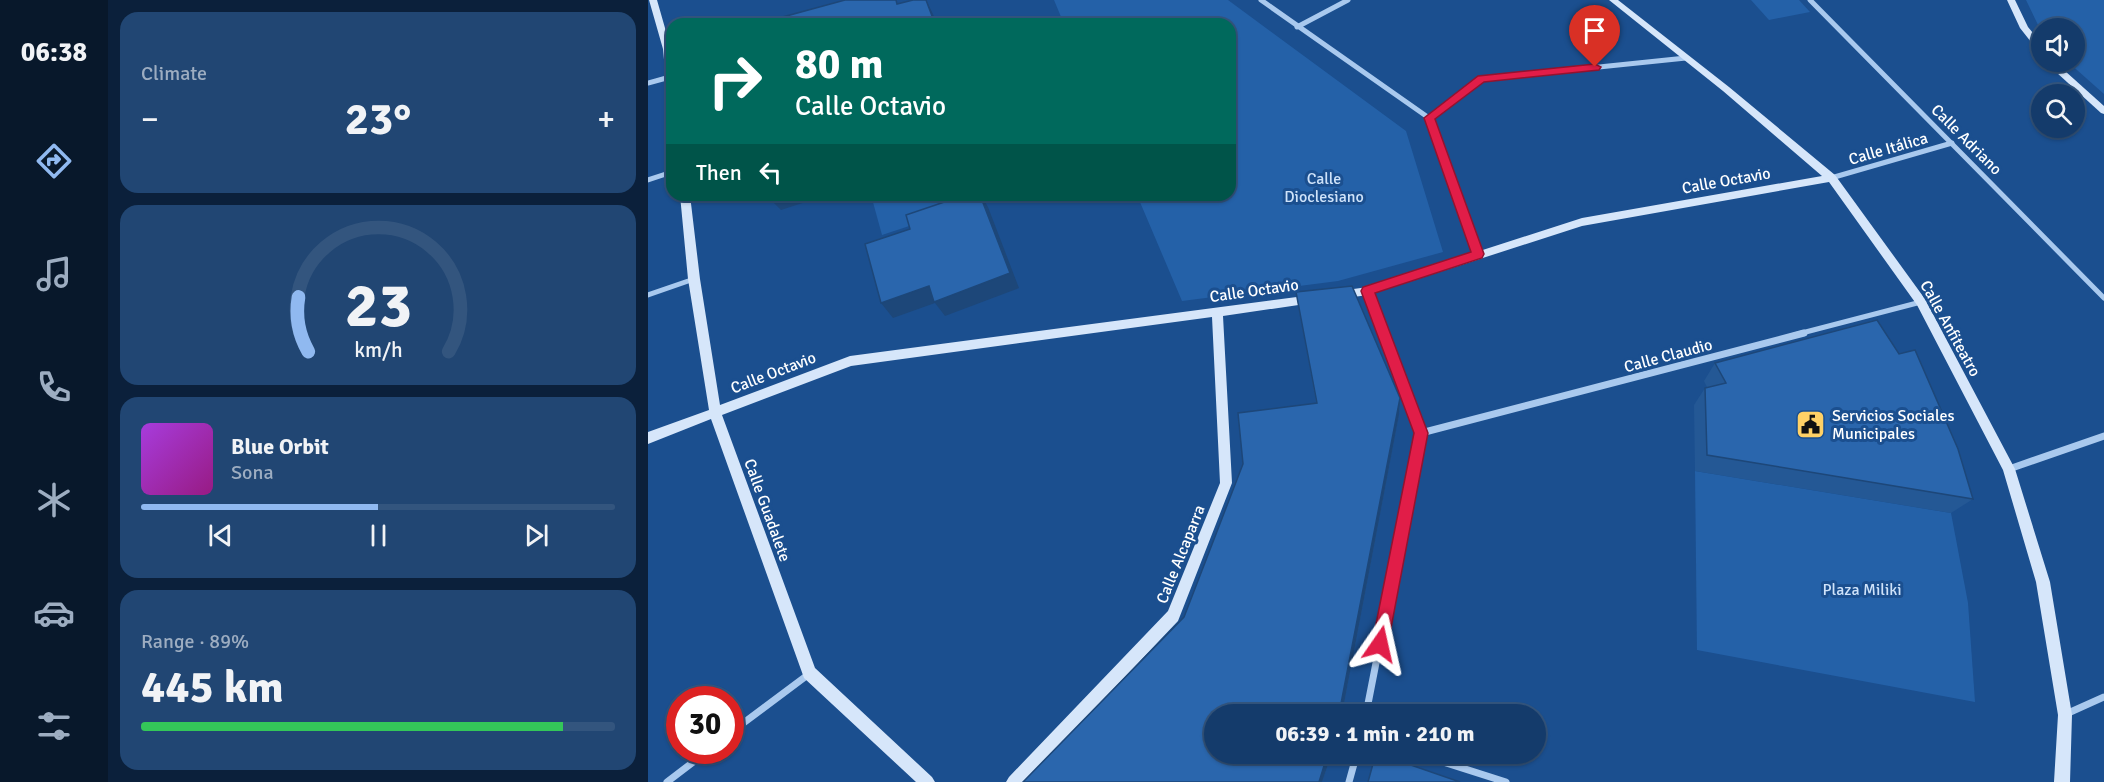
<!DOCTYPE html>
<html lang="en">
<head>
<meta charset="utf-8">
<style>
	body { margin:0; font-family:Signika,sans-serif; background:#214673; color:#f1f3f6; height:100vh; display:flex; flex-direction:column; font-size:22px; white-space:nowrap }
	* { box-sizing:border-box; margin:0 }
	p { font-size:20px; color:#9dadc1 }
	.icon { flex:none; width:33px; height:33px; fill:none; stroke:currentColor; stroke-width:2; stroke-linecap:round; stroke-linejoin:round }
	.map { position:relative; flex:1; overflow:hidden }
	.drawer { display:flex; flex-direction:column; gap:12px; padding:12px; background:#0b203b; width:540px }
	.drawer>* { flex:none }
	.guide { position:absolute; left:18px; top:18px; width:570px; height:183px; border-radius:18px; box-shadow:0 2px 4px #0004,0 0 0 2px #33557e; background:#00695c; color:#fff; overflow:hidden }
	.tools { position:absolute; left:1383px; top:18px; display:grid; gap:12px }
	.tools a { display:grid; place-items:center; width:54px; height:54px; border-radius:50%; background:#143b6b; box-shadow:0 2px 4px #0004,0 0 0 2px #33557e; font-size:30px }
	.speed { position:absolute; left:18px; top:686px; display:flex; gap:12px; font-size:30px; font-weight:700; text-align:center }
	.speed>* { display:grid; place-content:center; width:78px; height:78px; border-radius:50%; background:#143b6b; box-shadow:0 2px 4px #0004,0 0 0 2px #33557e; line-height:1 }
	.speed .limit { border:9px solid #d22; background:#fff; color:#111 }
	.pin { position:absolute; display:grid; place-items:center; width:51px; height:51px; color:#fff; margin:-62px -26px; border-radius:50% 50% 50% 0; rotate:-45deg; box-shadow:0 0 6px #0007 }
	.pin .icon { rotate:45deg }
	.me { position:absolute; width:66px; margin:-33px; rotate:11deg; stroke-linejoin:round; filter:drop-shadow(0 0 4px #0008) }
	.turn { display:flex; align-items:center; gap:21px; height:126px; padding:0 30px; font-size:27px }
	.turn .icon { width:78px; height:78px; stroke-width:2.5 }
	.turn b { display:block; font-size:42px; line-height:51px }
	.then { display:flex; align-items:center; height:57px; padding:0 30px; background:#0003; gap:12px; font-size:22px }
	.big { font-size:45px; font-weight:800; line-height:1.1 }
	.drawer .widget { flex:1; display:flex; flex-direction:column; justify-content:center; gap:9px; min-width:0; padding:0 21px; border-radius:18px; background:#214673 }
	.drawer .dial { align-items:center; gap:0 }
	.dial svg { height:156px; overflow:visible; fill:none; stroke:#33557e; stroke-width:7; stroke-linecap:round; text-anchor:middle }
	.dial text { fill:#f1f3f6; stroke:none }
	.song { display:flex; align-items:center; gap:18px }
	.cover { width:72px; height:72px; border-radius:9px; background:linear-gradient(135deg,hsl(280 70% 55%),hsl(310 70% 35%)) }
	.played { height:6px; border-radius:3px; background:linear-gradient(90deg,#90b9f0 50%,#33557e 50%) }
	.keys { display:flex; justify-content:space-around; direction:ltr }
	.heat { display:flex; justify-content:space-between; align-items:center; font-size:33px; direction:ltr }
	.charge { height:9px; border-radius:4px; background:linear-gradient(90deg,#34c759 89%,#33557e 0) }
	.trip { position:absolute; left:556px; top:704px; width:342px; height:60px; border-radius:30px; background:#143b6b; box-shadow:0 2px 4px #0004,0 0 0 2px #33557e; font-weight:800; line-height:60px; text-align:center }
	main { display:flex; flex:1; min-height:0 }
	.tabs { display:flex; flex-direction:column; width:108px; justify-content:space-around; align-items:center; background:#08182b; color:#9dadc1 }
	.tabs .icon { width:42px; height:42px }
	.tabs .active { color:#90b9f0 }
	.tabs b { font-size:27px; color:#f1f3f6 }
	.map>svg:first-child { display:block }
	.green { fill:#2461a8 }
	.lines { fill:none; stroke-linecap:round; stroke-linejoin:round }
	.street-far1 { stroke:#a9c9ee; stroke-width:5 }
	.street { stroke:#a9c9ee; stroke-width:7 }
	.secondary { fill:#d6e6fa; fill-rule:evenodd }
	.wall { fill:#245895 }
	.shaded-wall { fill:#1d4779 }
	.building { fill:#2a66ad; stroke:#1d4779; stroke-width:1.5 }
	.route { fill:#e11d48; stroke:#92132f; stroke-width:1.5 }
	.labels { text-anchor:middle; stroke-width:6; stroke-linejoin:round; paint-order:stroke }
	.street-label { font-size:16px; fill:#fff; stroke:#1b4f8f }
	.park-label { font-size:16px; fill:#cfe3fa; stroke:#1b4f8f }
	.poi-label { font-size:16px; fill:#fff; stroke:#1b4f8f; text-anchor:start }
</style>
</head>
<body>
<main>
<nav class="tabs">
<b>06:38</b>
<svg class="icon active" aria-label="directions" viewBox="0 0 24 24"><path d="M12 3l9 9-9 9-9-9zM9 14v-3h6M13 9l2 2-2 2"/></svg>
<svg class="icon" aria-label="music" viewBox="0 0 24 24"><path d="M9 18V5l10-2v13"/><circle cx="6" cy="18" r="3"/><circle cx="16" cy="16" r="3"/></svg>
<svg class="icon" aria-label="phone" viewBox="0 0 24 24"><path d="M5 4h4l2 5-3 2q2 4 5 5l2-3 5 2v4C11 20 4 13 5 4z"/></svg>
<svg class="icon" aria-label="climate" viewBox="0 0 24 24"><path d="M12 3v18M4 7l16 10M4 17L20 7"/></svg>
<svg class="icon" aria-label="car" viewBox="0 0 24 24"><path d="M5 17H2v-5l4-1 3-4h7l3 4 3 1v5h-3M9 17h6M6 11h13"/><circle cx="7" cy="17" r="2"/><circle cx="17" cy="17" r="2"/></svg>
<svg class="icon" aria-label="filters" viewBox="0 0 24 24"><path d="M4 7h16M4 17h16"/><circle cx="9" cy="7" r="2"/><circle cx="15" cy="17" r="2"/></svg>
</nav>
<section class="drawer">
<div class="widget"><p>Climate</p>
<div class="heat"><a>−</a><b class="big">23°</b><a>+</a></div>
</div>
<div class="widget dial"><svg viewBox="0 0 100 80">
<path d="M14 69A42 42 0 1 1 86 69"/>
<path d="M14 69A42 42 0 0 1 9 41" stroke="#90b9f0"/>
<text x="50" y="56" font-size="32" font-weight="700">23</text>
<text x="50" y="72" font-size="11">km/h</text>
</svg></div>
<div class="widget">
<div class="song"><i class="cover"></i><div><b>Blue Orbit</b><p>Sona</p></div></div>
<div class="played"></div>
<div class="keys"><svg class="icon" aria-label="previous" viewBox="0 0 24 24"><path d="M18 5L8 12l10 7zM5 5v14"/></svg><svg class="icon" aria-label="pause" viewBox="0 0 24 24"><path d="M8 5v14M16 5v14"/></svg><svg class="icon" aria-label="next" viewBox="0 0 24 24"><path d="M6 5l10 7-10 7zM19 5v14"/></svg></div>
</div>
<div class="widget"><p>Range · 89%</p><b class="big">445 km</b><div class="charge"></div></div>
</section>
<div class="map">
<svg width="1456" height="782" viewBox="0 0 1456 782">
	<rect width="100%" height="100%" fill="#1b4f8f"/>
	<!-- green -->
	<g class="green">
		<path d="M406 0H580L758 131 795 252 690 281 534 301 489 195H582V24H416Z"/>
		<path d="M1103 0H1151L1162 12 1121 20Z"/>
		<path d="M1378 0H1456V94L1420 62H1426V28H1394L1393 31Z"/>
		<path d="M223 195H355L234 235Z"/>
		<path d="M1047 471 1303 513 1320 603 1327 702 1049 650Z"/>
	</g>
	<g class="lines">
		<!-- street-far1 -->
		<g class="street-far1">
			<path d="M613 0 781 118 830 254"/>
			<path d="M1162 0 1456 298"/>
			<path d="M649 27 700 0"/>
			<path d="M0 83 22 77"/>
			<path d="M781 118 834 79 1038 58"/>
			<path d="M1183 178 1304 143"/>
			<path d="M0 180 24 172"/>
			<path d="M720 291 736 334"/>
			<path d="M0 295 46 279"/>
			<path d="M1150 334 1273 302"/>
		</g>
		<!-- street -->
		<g class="street">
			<path d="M773 433 1156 333"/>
			<path d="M1361 469 1456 436"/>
			<path d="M718 714 773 433 736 333"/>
			<path d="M1418 714 1456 697"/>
			<path d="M82 733 161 674"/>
			<path d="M767 753 858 782"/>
			<path d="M19 782 61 750"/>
			<path d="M701 782 709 753"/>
		</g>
		<!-- secondary -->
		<g class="secondary">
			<path d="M1 0H9L23 49 24 94 19 91 15 49Z"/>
			<path d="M961 0H970L1081 87 1187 175 1277 299 1367 469 1402 582 1424 715 1422 782H1406L1410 715 1388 582 1355 470 1269 305 1181 182 934 226 720 295 691 299 687 298 685 295 687 292 691 291 720 287 934 218 1174 176 1075 91Z"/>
			<path d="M1359 0H1367L1380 27 1394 44V53L1391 52 1372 28Z"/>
			<path d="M1397 62H1407L1456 106V114L1453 113Z"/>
			<path d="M32 195H42L52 279 72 405 202 356 664 295 668 296 670 299 664 303 575 316 584 483 530 621 377 782H358L361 777 520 611 572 483 564 317 203 366 74 415 167 668 284 777 287 782H268L156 678 63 419 0 444V432L61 410 40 279Z"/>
		</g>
	</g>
	<!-- wall -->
	<g class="wall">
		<path d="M648 292 752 398 751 415 694 714H567L684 753 674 782H375L536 617 595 464 668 403 651 310Z"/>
		<path d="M1067 363 1325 499 1303 513 1047 471 1046 405 1057 388 1059 387 1056 381Z"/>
	</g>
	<!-- shaded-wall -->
	<g class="shaded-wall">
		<path d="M278 0 285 14 289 24H287Z"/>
		<path d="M118 195H179L133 210Z"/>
		<path d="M332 195H333L340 207 371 288 297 316 287 303 245 318 233 303Z"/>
		<path d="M752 398 751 415 694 714H691Z"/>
		<path d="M680 753H684L674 782H671Z"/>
	</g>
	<!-- building -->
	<g class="building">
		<path d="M197 0H248L249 4 265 0H278L287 24H109Z"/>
		<path d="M317 195H332L362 273 286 302 281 286 233 303 217 244 262 229 258 215Z"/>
		<path d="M704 286 752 398 691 714H567V753H680L671 782H375L536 617 595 464 590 413 669 403 648 292Z"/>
		<path d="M1229 320 1251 354 1267 350 1310 449 1325 499 1059 455 1057 388 1078 383 1067 363Z"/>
		<path d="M728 753 812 782H720Z"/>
	</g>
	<!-- route -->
	<path class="route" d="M947 64 953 67 951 70 836 82 787 119 836 254 834 258 727 293 780 433 740 644 738 650 732 652 726 650 724 644 766 433 713 291 715 287 823 252 776 118 830 76Z"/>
	<!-- icons -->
	<defs>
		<symbol id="civic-square" viewBox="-11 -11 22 22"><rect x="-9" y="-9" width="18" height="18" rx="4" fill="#ffd166" stroke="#1b4f8f"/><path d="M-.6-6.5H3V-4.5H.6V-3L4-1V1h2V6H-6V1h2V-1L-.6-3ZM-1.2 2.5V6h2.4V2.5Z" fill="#111"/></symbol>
	</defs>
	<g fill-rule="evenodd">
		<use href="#civic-square" x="1146" y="408" width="33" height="33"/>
	</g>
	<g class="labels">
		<!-- street labels -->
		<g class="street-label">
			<text transform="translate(1319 139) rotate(45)" y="6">Calle Adriano</text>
			<text transform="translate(1240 148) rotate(-16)" y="6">Calle Itálica</text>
			<text transform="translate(1078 180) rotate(-10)" y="6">Calle Octavio</text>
			<text transform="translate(606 290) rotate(-8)" y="6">Calle Octavio</text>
			<text transform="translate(1303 328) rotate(61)" y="6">Calle Anfiteatro</text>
			<text transform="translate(1020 355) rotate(-15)" y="6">Calle Claudio</text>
			<text transform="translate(125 372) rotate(-21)" y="6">Calle Octavio</text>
			<text transform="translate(120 510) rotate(70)" y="6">Calle Guadalete</text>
			<text transform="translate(532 554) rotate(-68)" y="6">Calle Alcaparra</text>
		</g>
		<!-- park labels -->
		<g class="park-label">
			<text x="676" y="184">Calle<tspan x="676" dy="18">Dioclesiano</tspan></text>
			<text x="1214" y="595">Plaza Miliki</text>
		</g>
		<!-- poi labels -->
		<g class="poi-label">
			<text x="1184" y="421">Servicios Sociales<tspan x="1184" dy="18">Municipales</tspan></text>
		</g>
	</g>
</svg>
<div class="tools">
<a><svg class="icon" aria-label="sound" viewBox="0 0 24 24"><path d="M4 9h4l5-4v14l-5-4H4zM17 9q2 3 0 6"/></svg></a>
<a><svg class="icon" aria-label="search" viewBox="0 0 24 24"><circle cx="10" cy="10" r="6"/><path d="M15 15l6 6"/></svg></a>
</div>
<div class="speed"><div class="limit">30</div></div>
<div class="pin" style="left:947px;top:67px;background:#d93025"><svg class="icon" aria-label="arrive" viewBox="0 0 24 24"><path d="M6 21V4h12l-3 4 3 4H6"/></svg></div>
<svg class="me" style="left:732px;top:644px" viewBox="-20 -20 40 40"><path d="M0-17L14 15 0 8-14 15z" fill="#e11d48" stroke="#fff" stroke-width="4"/></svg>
<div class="trip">06:39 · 1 min · 210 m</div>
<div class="guide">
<div class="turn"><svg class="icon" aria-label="right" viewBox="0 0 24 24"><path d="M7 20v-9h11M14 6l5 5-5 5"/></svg><div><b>80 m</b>Calle Octavio</div></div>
<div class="then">Then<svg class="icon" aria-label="left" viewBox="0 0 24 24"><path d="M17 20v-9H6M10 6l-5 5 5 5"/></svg></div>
</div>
</div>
</main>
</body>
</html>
